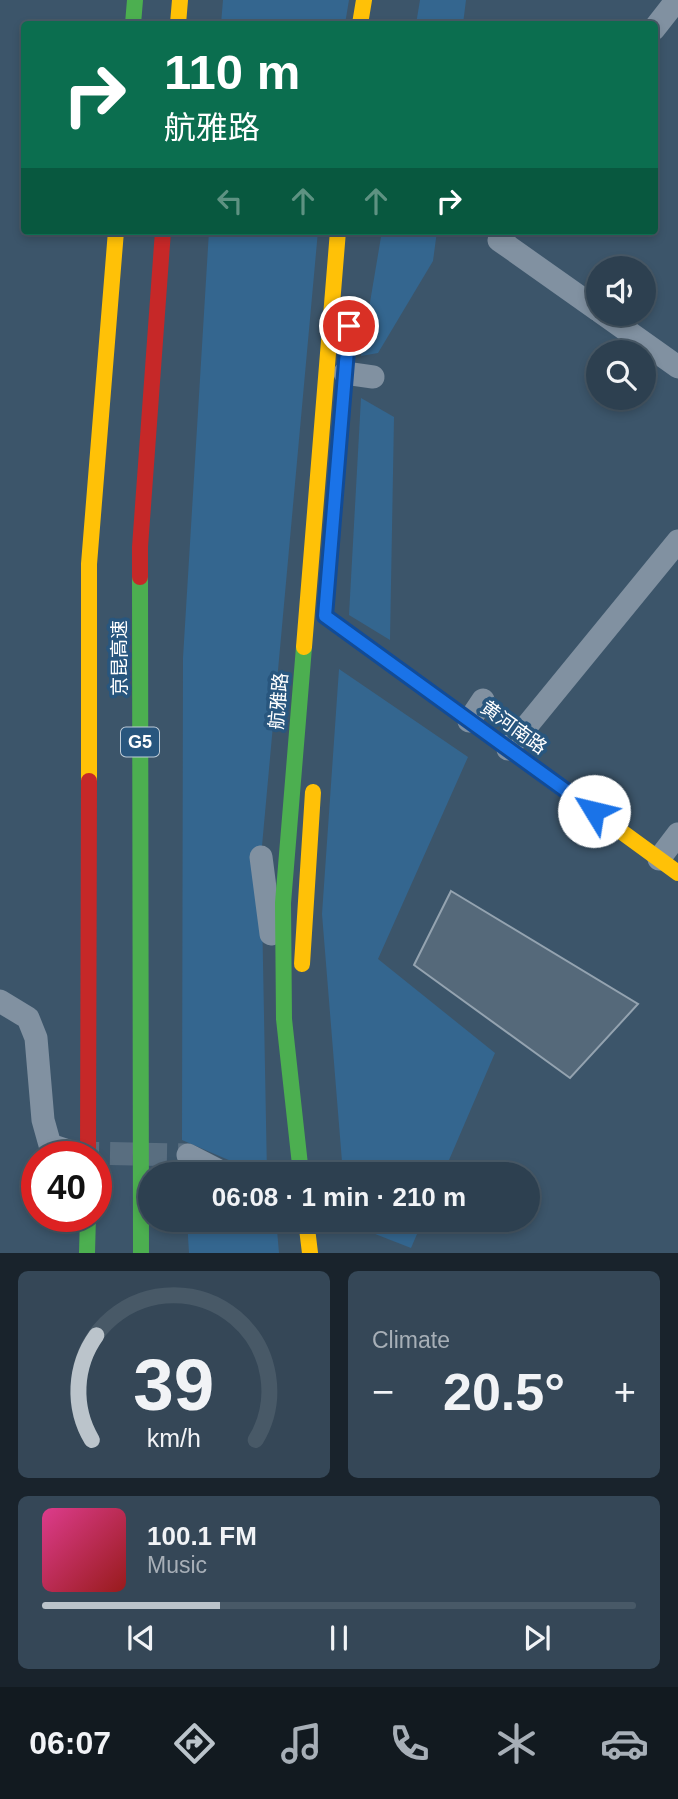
<!DOCTYPE html>
<html lang="en">
<head>
<meta charset="utf-8">
<style>
	body { margin:0; font-family:Arial,"Noto Sans SC",sans-serif; background:#354757; color:#f1f3f6; height:100vh; display:flex; flex-direction:column; font-size:26px; white-space:nowrap }
	* { box-sizing:border-box; margin:0 }
	p { font-size:23px; color:#a7afb7 }
	.icon { flex:none; width:38px; height:38px; fill:none; stroke:currentColor; stroke-width:2; stroke-linecap:round; stroke-linejoin:round }
	.map { position:relative; height:1253px; overflow:hidden }
	.details { display:flex; flex-direction:column; gap:18px; padding:18px; background:#19232c; flex:1 }
	.details>* { flex:none }
	.top-card { position:absolute; left:21px; top:21px; width:637px; height:214px; border-radius:7px; box-shadow:0 4px 10px #0003,0 0 0 2px #485967; background:#0b6e4f; color:#fff; overflow:hidden }
	.fabs { position:absolute; left:586px; top:256px; display:grid; gap:14px }
	.fabs a { display:grid; place-items:center; width:70px; height:70px; border-radius:50%; background:#2d4050; box-shadow:0 4px 10px #0003,0 0 0 2px #485967; font-size:35px }
	.speed { position:absolute; left:21px; top:1141px; display:flex; gap:14px; font-size:35px; font-weight:700; text-align:center }
	.speed>* { display:grid; place-content:center; width:91px; height:91px; border-radius:50%; background:#2d4050; box-shadow:0 4px 10px #0003,0 0 0 2px #485967; line-height:1 }
	.speed .limit { border:10px solid #d22; background:#fff; color:#111 }
	.pin { position:absolute; display:grid; place-items:center; width:60px; height:60px; color:#fff; margin:-30px; border:4px solid #fff; border-radius:50%; box-shadow:0 2px 7px #0007 }
	.me { position:absolute; width:77px; margin:-38px; rotate:306deg; stroke-linejoin:round; filter:drop-shadow(0 0 5px #0008) }
	.turn { display:flex; align-items:center; gap:24px; height:147px; padding:0 28px; font-size:32px }
	.turn .icon { width:91px; height:91px; stroke-width:2.5 }
	.turn b { display:block; font-size:49px; line-height:60px }
	.lanes { display:flex; align-items:center; height:66px; padding:0 28px; background:#0003; justify-content:center; gap:35px; direction:ltr }
	.lanes .off { opacity:.35 }
	.big { font-size:52px; font-weight:700; line-height:1.1 }
	.details .card { flex:1; display:flex; flex-direction:column; justify-content:center; gap:10px; min-width:0; padding:0 24px; border-radius:10px; background:#354757 }
	.details .dial { align-items:center; gap:0 }
	.dial svg { height:182px; overflow:visible; fill:none; stroke:#485967; stroke-width:7; stroke-linecap:round; text-anchor:middle }
	.dial text { fill:#f1f3f6; stroke:none }
	.song { display:flex; align-items:center; gap:21px }
	.cover { width:84px; height:84px; border-radius:10px; background:linear-gradient(135deg,hsl(330 70% 55%),hsl(0 70% 35%)) }
	.played { height:7px; border-radius:4px; background:linear-gradient(90deg,#bbc4cb 30%,#485967 30%) }
	.keys { display:flex; justify-content:space-around; direction:ltr }
	.heat { display:flex; justify-content:space-between; align-items:center; font-size:38px; direction:ltr }
	.details .tiles { flex:1; display:grid; gap:18px; grid-template-columns:1fr 1fr }
	.card:last-child { grid-column:span 2 }
	.trip { position:absolute; left:138px; top:1162px; width:402px; height:70px; border-radius:35px; background:#2d4050; box-shadow:0 4px 10px #0003,0 0 0 2px #485967; font-weight:700; line-height:70px; text-align:center }
	.menu { display:flex; height:112px; justify-content:space-around; align-items:center; background:#121a20; color:#a7afb7 }
	.menu .icon { width:49px; height:49px }
	.menu .on { color:#bbc4cb }
	.menu b { font-size:32px; color:#f1f3f6 }
	.map>svg:first-child { display:block }
	.green { fill:#34668f }
	.building { fill:#55697a; stroke:#94a3b0; stroke-width:2 }
	.lines { fill:none; stroke-linecap:round; stroke-linejoin:round }
	.street-tunnel { stroke:#596e80; stroke-width:23; stroke-dasharray:23 11; stroke-linecap:butt }
	.street { stroke:#8191a1; stroke-width:23 }
	.fast { stroke:#4caf50; stroke-width:16 }
	.slow { stroke:#ffc107; stroke-width:16 }
	.jam { stroke:#c62828; stroke-width:16 }
	.route-casing { stroke:#114b97; stroke-width:18 }
	.route { stroke:#1a73e8; stroke-width:12 }
	.labels { text-anchor:middle; stroke-width:7; stroke-linejoin:round; paint-order:stroke }
	.shield { fill:#28567e; stroke:#beccd8; stroke-width:2 }
	.shield-label { font-size:18px; font-weight:bold; fill:#fff }
	.street-label { font-size:19px; fill:#fff; stroke:#28567e }
</style>
</head>
<body>
<div class="map">
<svg width="678" height="1253" viewBox="0 0 678 1253">
	<rect width="100%" height="100%" fill="#3c556a"/>
	<!-- green -->
	<g class="green">
		<path d="M223 0H349L345 24H221Z"/>
		<path d="M420 0H466L463 24H416Z"/>
		<path d="M209 231H318L261 857 267 1174H261L182 1140 183 658Z"/>
		<path d="M382 231H437L433 261 378 353 361 356Z"/>
		<path d="M361 398 394 417 390 640 349 615Z"/>
		<path d="M339 669 468 757 378 959 495 1053 443 1174H343L322 914Z"/>
		<path d="M187 1220H261L277 1230 279 1253H189Z"/>
		<path d="M347 1220H423L411 1248 347 1223Z"/>
	</g>
	<!-- building -->
	<path class="building" d="M451 891 638 1004 570 1078 414 965Z"/>
	<g class="lines">
		<!-- street-tunnel -->
		<path class="street-tunnel" d="M76 1153 188 1155"/>
		<!-- street -->
		<g class="street">
			<path d="M654 29 672 6"/>
			<path d="M506 231 499 240 598 310"/>
			<path d="M602 313 678 367"/>
			<path d="M345 373 373 377"/>
			<path d="M469 721 483 700"/>
			<path d="M508 749 678 541"/>
			<path d="M261 857 271 934"/>
			<path d="M659 859 678 834"/>
			<path d="M0 1001 28 1018 36 1038 43 1120 50 1145 74 1153"/>
			<path d="M188 1155 225 1174"/>
		</g>
		<!-- fast -->
		<g class="fast">
			<path d="M133 24 135 0"/>
			<path d="M140 577 141 1253"/>
			<path d="M301 1174 284 1019 283 903 304 647"/>
			<path d="M87 1253 88 1216"/>
		</g>
		<!-- slow -->
		<g class="slow">
			<path d="M178 24 180 0"/>
			<path d="M360 24 364 0"/>
			<path d="M304 647 338 231"/>
			<path d="M541 773 678 873"/>
			<path d="M89 781V564L116 231"/>
			<path d="M302 964 313 792"/>
			<path d="M306 1220 310 1253"/>
		</g>
		<!-- jam -->
		<g class="jam">
			<path d="M140 577V547L163 231"/>
			<path d="M325 616 541 773"/>
			<path d="M88 1157 89 781"/>
		</g>
	</g>
	<g class="lines">
		<defs>
			<path id="route" d="M349 326 325 616 594 811"/>
		</defs>
		<!-- route casing -->
		<use href="#route" class="route-casing"/>
		<!-- route -->
		<use href="#route" class="route"/>
	</g>
	<g class="labels">
		<!-- shield labels -->
		<rect class="shield" x="121" y="727.5" width="38" height="29" rx="5"/>
		<g class="shield-label">
			<text x="140" y="748">G5</text>
		</g>
		<!-- street labels -->
		<g class="street-label">
			<text transform="translate(119 658) rotate(-90)" y="7">京昆高速</text>
			<text transform="translate(278 701) rotate(-85)" y="7">航雅路</text>
			<text transform="translate(514 727) rotate(36)" y="7">黄河南路</text>
		</g>
	</g>
</svg>
<div class="fabs">
<a><svg class="icon" aria-label="sound" viewBox="0 0 24 24"><path d="M4 9h4l5-4v14l-5-4H4zM17 9q2 3 0 6"/></svg></a>
<a><svg class="icon" aria-label="search" viewBox="0 0 24 24"><circle cx="10" cy="10" r="6"/><path d="M15 15l6 6"/></svg></a>
</div>
<div class="speed"><div class="limit">40</div></div>
<div class="pin" style="left:349px;top:326px;background:#d93025"><svg class="icon" aria-label="arrive" viewBox="0 0 24 24"><path d="M6 21V4h12l-3 4 3 4H6"/></svg></div>
<svg class="me" style="left:594px;top:811px" viewBox="-20 -20 40 40"><circle r="19" fill="#fff"/><path d="M0-13L10 11 0 6-10 11z" fill="#1a73e8"/></svg>
<div class="trip">06:08 · 1 min · 210 m</div>
<div class="top-card">
<div class="turn"><svg class="icon" aria-label="right" viewBox="0 0 24 24"><path d="M7 20v-9h11M14 6l5 5-5 5"/></svg><div><b>110 m</b>航雅路</div></div>
<div class="lanes"><svg class="icon off" aria-label="left" viewBox="0 0 24 24"><path d="M17 20v-9H6M10 6l-5 5 5 5"/></svg><svg class="icon off" aria-label="ahead" viewBox="0 0 24 24"><path d="M12 20V5M6 11l6-6 6 6"/></svg><svg class="icon off" aria-label="ahead" viewBox="0 0 24 24"><path d="M12 20V5M6 11l6-6 6 6"/></svg><svg class="icon" aria-label="right" viewBox="0 0 24 24"><path d="M7 20v-9h11M14 6l5 5-5 5"/></svg></div>
</div>
</div>
<section class="details">
<div class="tiles">
<div class="card dial"><svg viewBox="0 0 100 80">
<path d="M14 69A42 42 0 1 1 86 69"/>
<path d="M14 69A42 42 0 0 1 16 23" stroke="#bbc4cb"/>
<text x="50" y="56" font-size="32" font-weight="700">39</text>
<text x="50" y="72" font-size="11">km/h</text>
</svg></div>
<div class="card"><p>Climate</p>
<div class="heat"><a>−</a><b class="big">20.5°</b><a>+</a></div>
</div>
<div class="card">
<div class="song"><i class="cover"></i><div><b>100.1 FM</b><p>Music</p></div></div>
<div class="played"></div>
<div class="keys"><svg class="icon" aria-label="previous" viewBox="0 0 24 24"><path d="M18 5L8 12l10 7zM5 5v14"/></svg><svg class="icon" aria-label="pause" viewBox="0 0 24 24"><path d="M8 5v14M16 5v14"/></svg><svg class="icon" aria-label="next" viewBox="0 0 24 24"><path d="M6 5l10 7-10 7zM19 5v14"/></svg></div>
</div>
</div>
</section>
<nav class="menu">
<b>06:07</b>
<svg class="icon on" aria-label="directions" viewBox="0 0 24 24"><path d="M12 3l9 9-9 9-9-9zM9 14v-3h6M13 9l2 2-2 2"/></svg>
<svg class="icon" aria-label="music" viewBox="0 0 24 24"><path d="M9 18V5l10-2v13"/><circle cx="6" cy="18" r="3"/><circle cx="16" cy="16" r="3"/></svg>
<svg class="icon" aria-label="phone" viewBox="0 0 24 24"><path d="M5 4h4l2 5-3 2q2 4 5 5l2-3 5 2v4C11 20 4 13 5 4z"/></svg>
<svg class="icon" aria-label="climate" viewBox="0 0 24 24"><path d="M12 3v18M4 7l16 10M4 17L20 7"/></svg>
<svg class="icon" aria-label="car" viewBox="0 0 24 24"><path d="M5 17H2v-5l4-1 3-4h7l3 4 3 1v5h-3M9 17h6M6 11h13"/><circle cx="7" cy="17" r="2"/><circle cx="17" cy="17" r="2"/></svg>
</nav>
</body>
</html>
